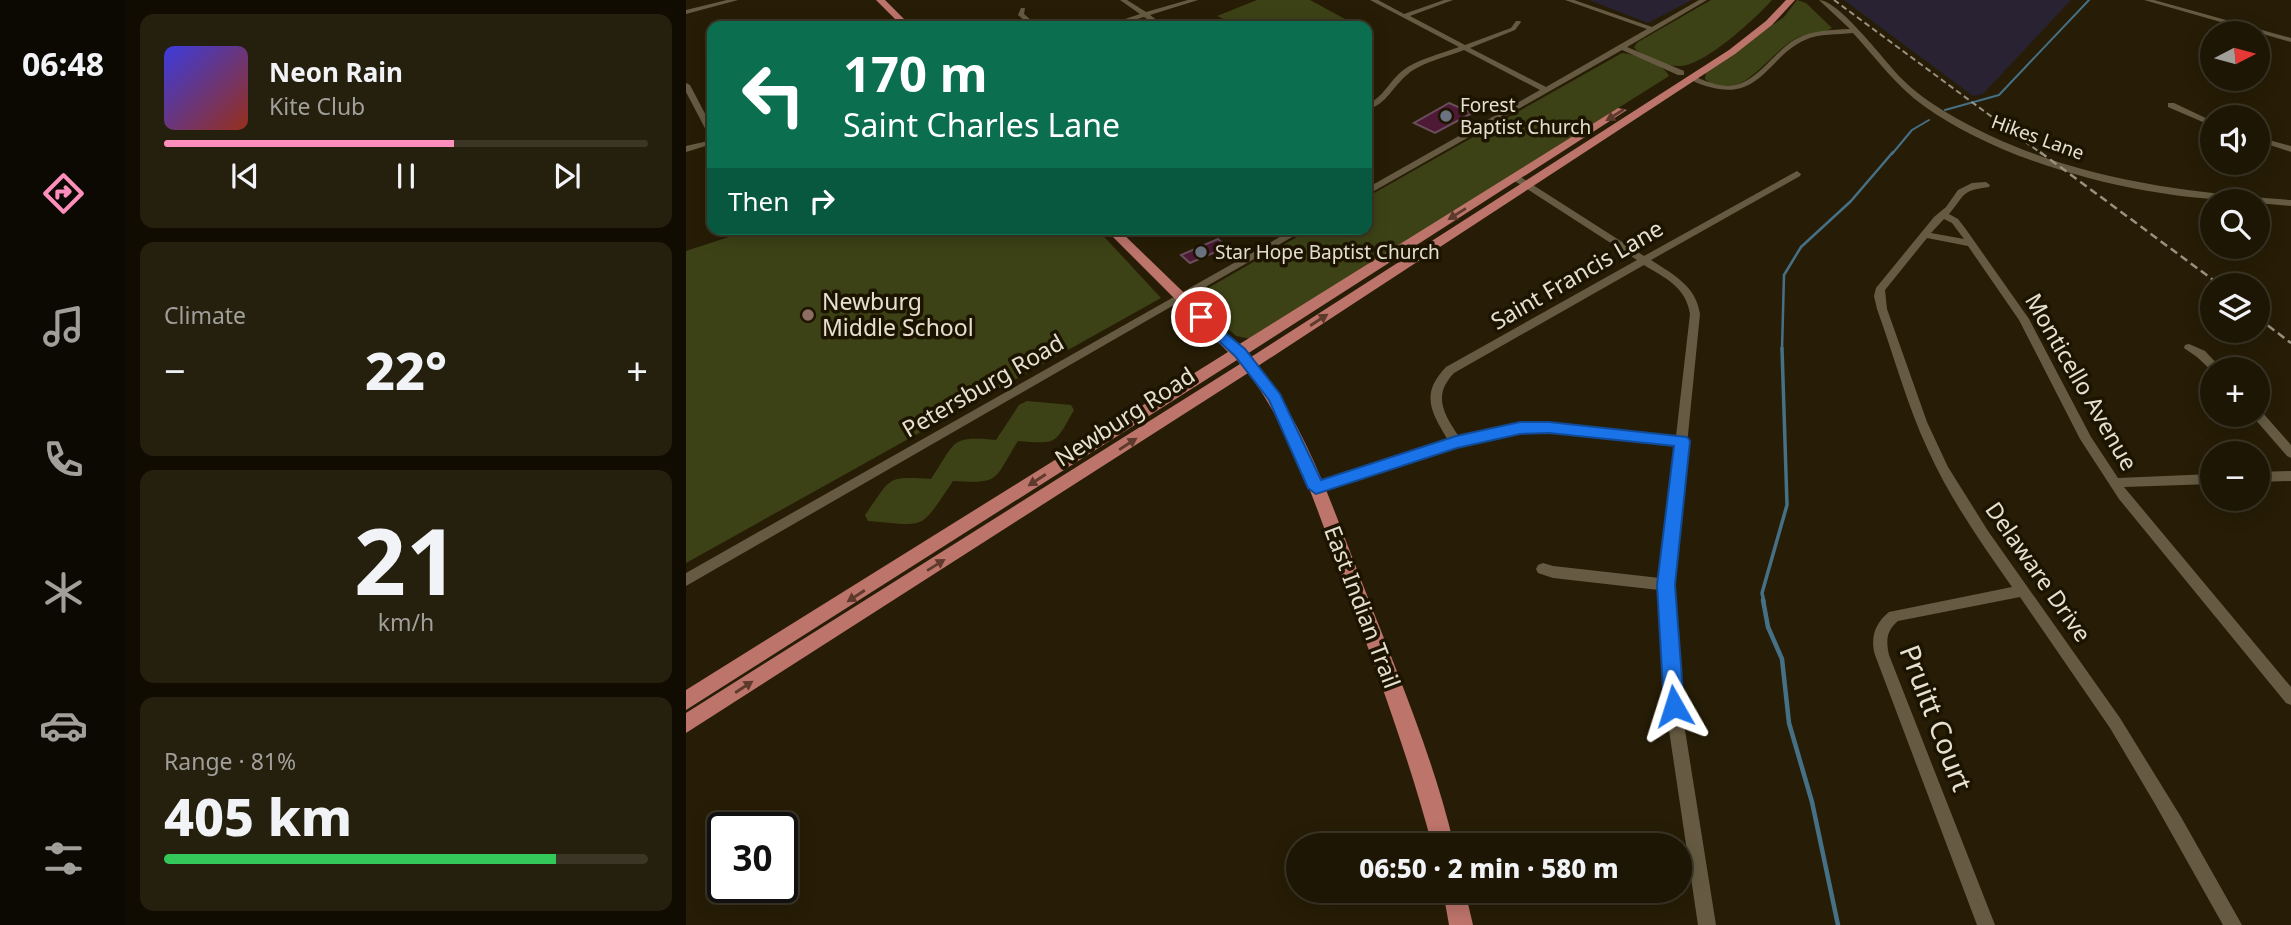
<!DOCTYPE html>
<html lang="en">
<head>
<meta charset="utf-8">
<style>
	body { margin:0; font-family:"Noto Sans",sans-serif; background:#251f0e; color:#f1f3f6; height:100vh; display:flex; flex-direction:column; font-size:26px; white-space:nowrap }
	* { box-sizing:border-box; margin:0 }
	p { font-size:23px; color:#a09f9a }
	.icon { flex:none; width:38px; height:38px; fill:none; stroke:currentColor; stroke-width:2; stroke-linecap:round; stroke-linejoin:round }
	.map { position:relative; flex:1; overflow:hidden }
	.drawer { display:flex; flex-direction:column; gap:14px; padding:14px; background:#100c02; width:560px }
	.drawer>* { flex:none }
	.hud { position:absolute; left:21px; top:21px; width:665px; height:214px; border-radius:14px; box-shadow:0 4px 18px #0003,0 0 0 2px #3b3526; background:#0b6e4f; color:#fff; overflow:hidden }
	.needle { width:46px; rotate:84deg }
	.controls { position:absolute; left:1514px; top:21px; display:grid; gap:14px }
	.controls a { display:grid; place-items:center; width:70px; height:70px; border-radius:50%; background:#1d1604; box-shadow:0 4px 18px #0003,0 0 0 2px #3b3526; font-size:35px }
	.speed { position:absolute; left:21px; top:812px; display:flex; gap:14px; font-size:35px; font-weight:700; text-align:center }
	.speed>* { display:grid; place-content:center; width:91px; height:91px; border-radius:50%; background:#1d1604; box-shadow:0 4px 18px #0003,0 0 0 2px #3b3526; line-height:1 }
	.speed .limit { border:4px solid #111; border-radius:10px; background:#fff; color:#111 }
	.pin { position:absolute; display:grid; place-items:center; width:60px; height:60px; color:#fff; margin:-30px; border:4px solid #fff; border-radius:50%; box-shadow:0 2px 7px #0007 }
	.me { position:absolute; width:77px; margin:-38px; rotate:354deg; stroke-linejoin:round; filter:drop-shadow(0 0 5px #0008) }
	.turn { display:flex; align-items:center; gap:24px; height:147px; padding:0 21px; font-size:32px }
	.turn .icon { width:91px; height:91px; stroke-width:2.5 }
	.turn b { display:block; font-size:49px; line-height:60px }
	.then { display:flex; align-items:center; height:66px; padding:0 21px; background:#0003; gap:14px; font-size:26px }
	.big { font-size:52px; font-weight:800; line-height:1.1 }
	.drawer .card { flex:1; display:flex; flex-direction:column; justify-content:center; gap:10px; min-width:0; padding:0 24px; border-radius:14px; background:#251f0e }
	.drawer .dial { align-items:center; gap:0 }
	.dial b { font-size:91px; line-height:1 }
	.song { display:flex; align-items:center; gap:21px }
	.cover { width:84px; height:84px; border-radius:10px; background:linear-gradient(135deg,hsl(240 70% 55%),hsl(10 70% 35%)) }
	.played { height:7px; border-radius:4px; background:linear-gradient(90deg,#fe8ebc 60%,#3b3526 60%) }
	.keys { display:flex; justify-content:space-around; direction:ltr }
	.heat { display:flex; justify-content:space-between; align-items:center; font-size:38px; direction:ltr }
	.charge { height:10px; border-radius:5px; background:linear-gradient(90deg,#34c759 81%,#3b3526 0) }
	.trip { position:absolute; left:600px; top:833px; width:406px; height:70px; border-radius:35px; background:#1d1604; box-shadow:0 4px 18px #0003,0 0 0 2px #3b3526; font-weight:800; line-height:70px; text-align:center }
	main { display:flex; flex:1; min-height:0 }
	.menu { display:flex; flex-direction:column; width:126px; justify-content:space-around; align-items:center; background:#0c0902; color:#a09f9a }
	.menu .icon { width:49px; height:49px }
	.menu .active { color:#fe8ebc }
	.menu b { font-size:32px; color:#f1f3f6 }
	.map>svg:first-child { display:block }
	.industrial { fill:#282232 }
	.green { fill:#3d4216 }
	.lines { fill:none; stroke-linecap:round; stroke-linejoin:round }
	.stream-far3 { stroke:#457086; stroke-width:2 }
	.stream-far2 { stroke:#457086; stroke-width:2.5 }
	.stream-far1 { stroke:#457086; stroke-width:3.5 }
	.stream { stroke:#457086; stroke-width:4.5 }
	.building { fill:#4d1935; stroke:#694e5b; stroke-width:2 }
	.minor { fill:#665b42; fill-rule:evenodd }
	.major { fill:#bd746b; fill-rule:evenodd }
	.rail-far1 { stroke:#999180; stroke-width:2; stroke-dasharray:6 3.5; stroke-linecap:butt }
	.rail { stroke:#999180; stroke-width:2.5; stroke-dasharray:8 4.5; stroke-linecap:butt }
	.oneway { fill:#5d3a2b }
	.route { fill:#1a73e8; stroke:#114b97; stroke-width:2 }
	.worship-dot { fill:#6b7280; stroke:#1d1400; stroke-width:2.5 }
	.education-dot { fill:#8d6e63; stroke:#1d1400; stroke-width:2.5 }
	.labels { text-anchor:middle; stroke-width:7; stroke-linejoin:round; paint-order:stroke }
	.far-poi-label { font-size:19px; fill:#e6e0d2; stroke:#1d1400; text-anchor:start }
	.far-street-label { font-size:19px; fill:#e6e0d2; stroke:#1d1400 }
	.street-label { font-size:23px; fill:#e6e0d2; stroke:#1d1400 }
	.poi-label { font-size:23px; fill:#e6e0d2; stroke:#1d1400; text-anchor:start }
	.near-street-label { font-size:28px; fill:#e6e0d2; stroke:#1d1400 }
</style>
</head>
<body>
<main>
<nav class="menu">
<b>06:48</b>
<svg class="icon active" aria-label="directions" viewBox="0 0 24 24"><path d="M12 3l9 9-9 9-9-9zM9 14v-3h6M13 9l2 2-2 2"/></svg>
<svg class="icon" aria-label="music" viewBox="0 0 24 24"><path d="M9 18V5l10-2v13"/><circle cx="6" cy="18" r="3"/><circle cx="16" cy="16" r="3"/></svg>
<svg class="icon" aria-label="phone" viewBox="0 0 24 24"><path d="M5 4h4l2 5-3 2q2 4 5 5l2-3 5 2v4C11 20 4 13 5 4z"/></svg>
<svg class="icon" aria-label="climate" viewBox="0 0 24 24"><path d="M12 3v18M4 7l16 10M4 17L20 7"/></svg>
<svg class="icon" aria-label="car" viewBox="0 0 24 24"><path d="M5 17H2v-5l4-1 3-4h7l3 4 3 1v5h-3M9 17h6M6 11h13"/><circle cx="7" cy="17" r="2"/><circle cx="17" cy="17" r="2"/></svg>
<svg class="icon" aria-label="filters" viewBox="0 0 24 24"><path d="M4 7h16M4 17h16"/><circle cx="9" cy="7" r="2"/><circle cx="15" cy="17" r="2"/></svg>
</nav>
<section class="drawer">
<div class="card">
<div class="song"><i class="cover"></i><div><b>Neon Rain</b><p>Kite Club</p></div></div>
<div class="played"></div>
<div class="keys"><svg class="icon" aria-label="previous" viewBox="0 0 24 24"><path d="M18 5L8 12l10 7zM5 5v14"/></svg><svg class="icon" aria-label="pause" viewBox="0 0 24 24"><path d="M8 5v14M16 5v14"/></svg><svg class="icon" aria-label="next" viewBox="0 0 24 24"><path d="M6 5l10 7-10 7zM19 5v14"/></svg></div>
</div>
<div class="card"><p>Climate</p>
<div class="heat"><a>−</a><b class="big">22°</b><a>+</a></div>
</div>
<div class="card dial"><b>21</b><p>km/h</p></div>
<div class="card"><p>Range · 81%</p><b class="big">405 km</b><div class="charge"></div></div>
</section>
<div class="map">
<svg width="1605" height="925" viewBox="0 0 1605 925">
	<rect width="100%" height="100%" fill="#271d06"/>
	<!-- industrial -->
	<g class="industrial">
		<path d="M903 0H1006L962 23Z"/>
		<path d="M1158 0H1385L1297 94 1287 96Z"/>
	</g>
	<!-- green -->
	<g class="green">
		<path d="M571 0H624L672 26H552L531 16Z"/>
		<path d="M1025 0H1086C1070 18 1019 65 995 66 980 67 962 58 950 50L948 47 952 42Z"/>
		<path d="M1111 0 1120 3 1146 28C1135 35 1121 32 1109 39 1083 52 1053 108 1019 79L1020 72 1098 17Z"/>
		<path d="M936 53C949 54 978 64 983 76L565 339 550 336 512 300 511 296 517 291 625 229H681V197Z"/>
		<path d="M67 229H411L475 298 0 563V251Z"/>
		<path d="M341 401 385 405 388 410C368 445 372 444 332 441 307 480 316 484 267 481 233 531 242 526 182 521L179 515C206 478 198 476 245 479 271 441 263 436 310 440L333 405Z"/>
	</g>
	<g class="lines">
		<!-- stream-far3 -->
		<g class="stream-far3">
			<path d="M1259 110 1313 95 1403 0"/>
			<path d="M1206 154 1226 130 1243 120"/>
		</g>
		<!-- stream-far2 -->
		<path class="stream-far2" d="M1096 350 1098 275 1115 247 1165 201 1207 152"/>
		<!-- stream-far1 -->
		<path class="stream-far1" d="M1078 602 1076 593 1101 505 1096 348"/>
		<!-- stream -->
		<path class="stream" d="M1077 600 1082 627 1096 659 1103 723 1126 802 1152 925"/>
	</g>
	<!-- building -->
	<g class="building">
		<path d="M763 103 786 113 749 133 728 123Z"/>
		<path d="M532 239 541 247 504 263 495 255Z"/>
	</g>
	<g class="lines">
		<!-- minor -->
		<g class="minor">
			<path d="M41 0H52L0 14V10Z"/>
			<path d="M434 0H441L460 12 502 0H512L464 15 479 26H472L458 17 428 26H418L454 14Z"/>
			<path d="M684 0H692L718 14 758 0H767L724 16 779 45 825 28 830 21H834L835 22 829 30 784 48 860 87 961 29 879 0H888L966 27 1013 0H1021L941 47 998 71V75H992L936 50 681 195V188L854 90 778 50C761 57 736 62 722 74 706 87 701 104 681 110V105C697 97 703 82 716 71 731 59 755 54 773 47Z"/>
			<path d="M1133 0C1153 0 1200 63 1216 79 1229 92 1243 102 1258 111 1364 175 1484 192 1605 200V206L1572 203V201C1465 201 1325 168 1238 106 1210 86 1190 58 1167 33 1151 35 1133 33 1119 40 1086 54 1075 96 1033 89 1022 87 1011 84 1002 78L1006 76C1018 80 1030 86 1043 86 1070 85 1088 51 1110 39 1126 30 1146 30 1164 29Z"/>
			<path d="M1458 0H1468L1605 38V42Z"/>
			<path d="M335 8H339L338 14 352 26H345L332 15Z"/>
			<path d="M0 83 4 85 26 127V136L22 134 0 92Z"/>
			<path d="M1482 103H1488L1526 121V126L1482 107Z"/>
			<path d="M1572 137 1605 146V152L1572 141Z"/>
			<path d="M26 140V144L0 152V146Z"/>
			<path d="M1111 171 1115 174 1114 176 965 260C988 275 1010 286 1014 314L987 585 990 658 999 730 1030 925H1012L983 730 976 658 973 590 867 578 852 573 850 569 852 565 857 563 867 566 974 578 989 445 863 432H834L771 446 630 493 626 491 624 488 626 485 762 440C745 412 734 394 760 367L951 260 827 180V176H833L958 256ZM958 265C979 278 1000 287 1004 314L990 436 863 424H834L773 437C758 414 746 396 768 373Z"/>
			<path d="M1300 182 1304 185 1303 187C1274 191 1280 194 1263 214L1272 219 1279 228 1343 319 1405 437 1432 478 1526 474V484L1438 487 1605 687V705L1600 703 1433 499 1394 439 1333 320 1282 246 1241 238 1199 290 1201 309 1241 422 1262 467 1302 531 1434 718 1495 817 1556 925H1537L1469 804 1424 728 1334 597 1212 621C1200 631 1200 641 1203 655L1309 925H1291L1189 655C1184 638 1189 623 1203 612L1326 587C1296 544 1264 499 1242 450 1221 405 1208 356 1191 309L1188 296 1190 288 1248 217 1260 207 1272 190 1286 183ZM1258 219 1266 223 1278 239 1245 233Z"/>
			<path d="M608 229H620L0 586V573Z"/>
			<path d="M1503 344 1519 351 1536 369 1526 371 1511 357 1498 348 1499 345Z"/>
			<path d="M1572 411 1576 412 1605 445V458L1601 456 1568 418 1566 415H1572Z"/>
			<path d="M1605 471V481L1572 482V472Z"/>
		</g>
		<!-- major -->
		<g class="major">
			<path d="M190 0H199L225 26H216Z"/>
			<path d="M1100 0H1109L1086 25 1049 54 572 366C623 431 647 510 677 585 710 670 747 756 768 845H746C722 754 689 667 657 579 630 508 608 434 562 373L0 733V713L554 364 551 360 0 710V690L542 352 419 229H432L552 345 932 108 941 110 561 354 565 357 1043 50 1080 21Z"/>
			<path d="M757 891H779L787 925H763Z"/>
		</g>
		<!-- rail-far1 -->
		<path class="rail-far1" d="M1148 0 1356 154"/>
		<!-- rail -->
		<g class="rail">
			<path d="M1354 152 1534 285"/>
			<path d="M1572 318 1605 343"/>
		</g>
	</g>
	<!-- one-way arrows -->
	<defs><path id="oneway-solid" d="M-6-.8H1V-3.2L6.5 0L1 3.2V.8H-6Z" transform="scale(1.75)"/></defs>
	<g class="oneway">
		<use href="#oneway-solid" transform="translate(929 115) rotate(148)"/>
		<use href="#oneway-solid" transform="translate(771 214) rotate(148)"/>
		<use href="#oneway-solid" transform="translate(633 320) rotate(-33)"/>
		<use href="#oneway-solid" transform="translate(442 444) rotate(-33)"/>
		<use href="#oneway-solid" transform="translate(351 480) rotate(147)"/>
		<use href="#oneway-solid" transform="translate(250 565) rotate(-32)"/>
		<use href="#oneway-solid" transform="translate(170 596) rotate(147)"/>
		<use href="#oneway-solid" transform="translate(58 687) rotate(-33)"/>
	</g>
	<!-- route -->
	<path class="route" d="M515 313 559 349 594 394 635 480 770 436 834 422H863L1001 437 1004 441 989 585 998 706 995 713 988 716 981 713 978 706 971 585 988 446 863 433 834 434 771 448 630 494 622 488 583 400 549 356 510 320V314Z"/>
	<!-- markers -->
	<g class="worship-dot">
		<circle cx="760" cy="116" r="7"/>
		<circle cx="515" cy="252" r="7"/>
	</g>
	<circle class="education-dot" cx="122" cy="315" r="7"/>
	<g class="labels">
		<!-- far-poi labels -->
		<g class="far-poi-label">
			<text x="774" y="112">Forest<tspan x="774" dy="22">Baptist Church</tspan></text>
			<text x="529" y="259">Star Hope Baptist Church</text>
		</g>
		<!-- far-street labels -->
		<g class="far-street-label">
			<text transform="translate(1352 137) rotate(20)" y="7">Hikes Lane</text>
		</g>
		<!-- street labels -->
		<g class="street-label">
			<text transform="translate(891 275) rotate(-30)" y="8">Saint Francis Lane</text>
			<text transform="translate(1395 382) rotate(60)" y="8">Monticello Avenue</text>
			<text transform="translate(297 386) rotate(-30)" y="8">Petersburg Road</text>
			<text transform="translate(439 417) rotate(-33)" y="8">Newburg Road</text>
			<text transform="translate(1352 572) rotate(55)" y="8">Delaware Drive</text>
			<text transform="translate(676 607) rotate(69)" y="8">East Indian Trail</text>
		</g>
		<!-- poi labels -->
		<g class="poi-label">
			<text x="136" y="310">Newburg<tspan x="136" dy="26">Middle School</tspan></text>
		</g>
		<!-- near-street labels -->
		<g class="near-street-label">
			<text transform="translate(1250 718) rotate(69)" y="10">Pruitt Court</text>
		</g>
	</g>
</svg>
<div class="controls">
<a><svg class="needle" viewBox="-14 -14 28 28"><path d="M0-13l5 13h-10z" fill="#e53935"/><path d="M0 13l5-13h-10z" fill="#a09f9a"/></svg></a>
<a><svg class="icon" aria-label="sound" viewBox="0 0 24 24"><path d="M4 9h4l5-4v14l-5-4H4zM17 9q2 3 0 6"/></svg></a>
<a><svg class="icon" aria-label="search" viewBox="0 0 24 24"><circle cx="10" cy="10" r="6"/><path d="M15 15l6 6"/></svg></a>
<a><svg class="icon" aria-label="layers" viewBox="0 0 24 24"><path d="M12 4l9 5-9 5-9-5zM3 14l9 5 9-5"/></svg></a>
<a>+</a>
<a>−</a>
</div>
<div class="speed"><div class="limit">30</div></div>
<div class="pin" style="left:515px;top:317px;background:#d93025"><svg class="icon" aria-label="arrive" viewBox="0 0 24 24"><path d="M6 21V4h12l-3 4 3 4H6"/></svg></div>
<svg class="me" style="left:988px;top:706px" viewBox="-20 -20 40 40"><path d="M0-17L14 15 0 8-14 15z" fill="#1a73e8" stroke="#fff" stroke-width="4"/></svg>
<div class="trip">06:50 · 2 min · 580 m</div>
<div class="hud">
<div class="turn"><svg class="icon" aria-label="left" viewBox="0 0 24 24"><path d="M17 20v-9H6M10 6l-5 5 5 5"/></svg><div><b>170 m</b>Saint Charles Lane</div></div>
<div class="then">Then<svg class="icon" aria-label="right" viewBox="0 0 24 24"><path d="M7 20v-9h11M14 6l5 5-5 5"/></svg></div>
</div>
</div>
</main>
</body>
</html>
